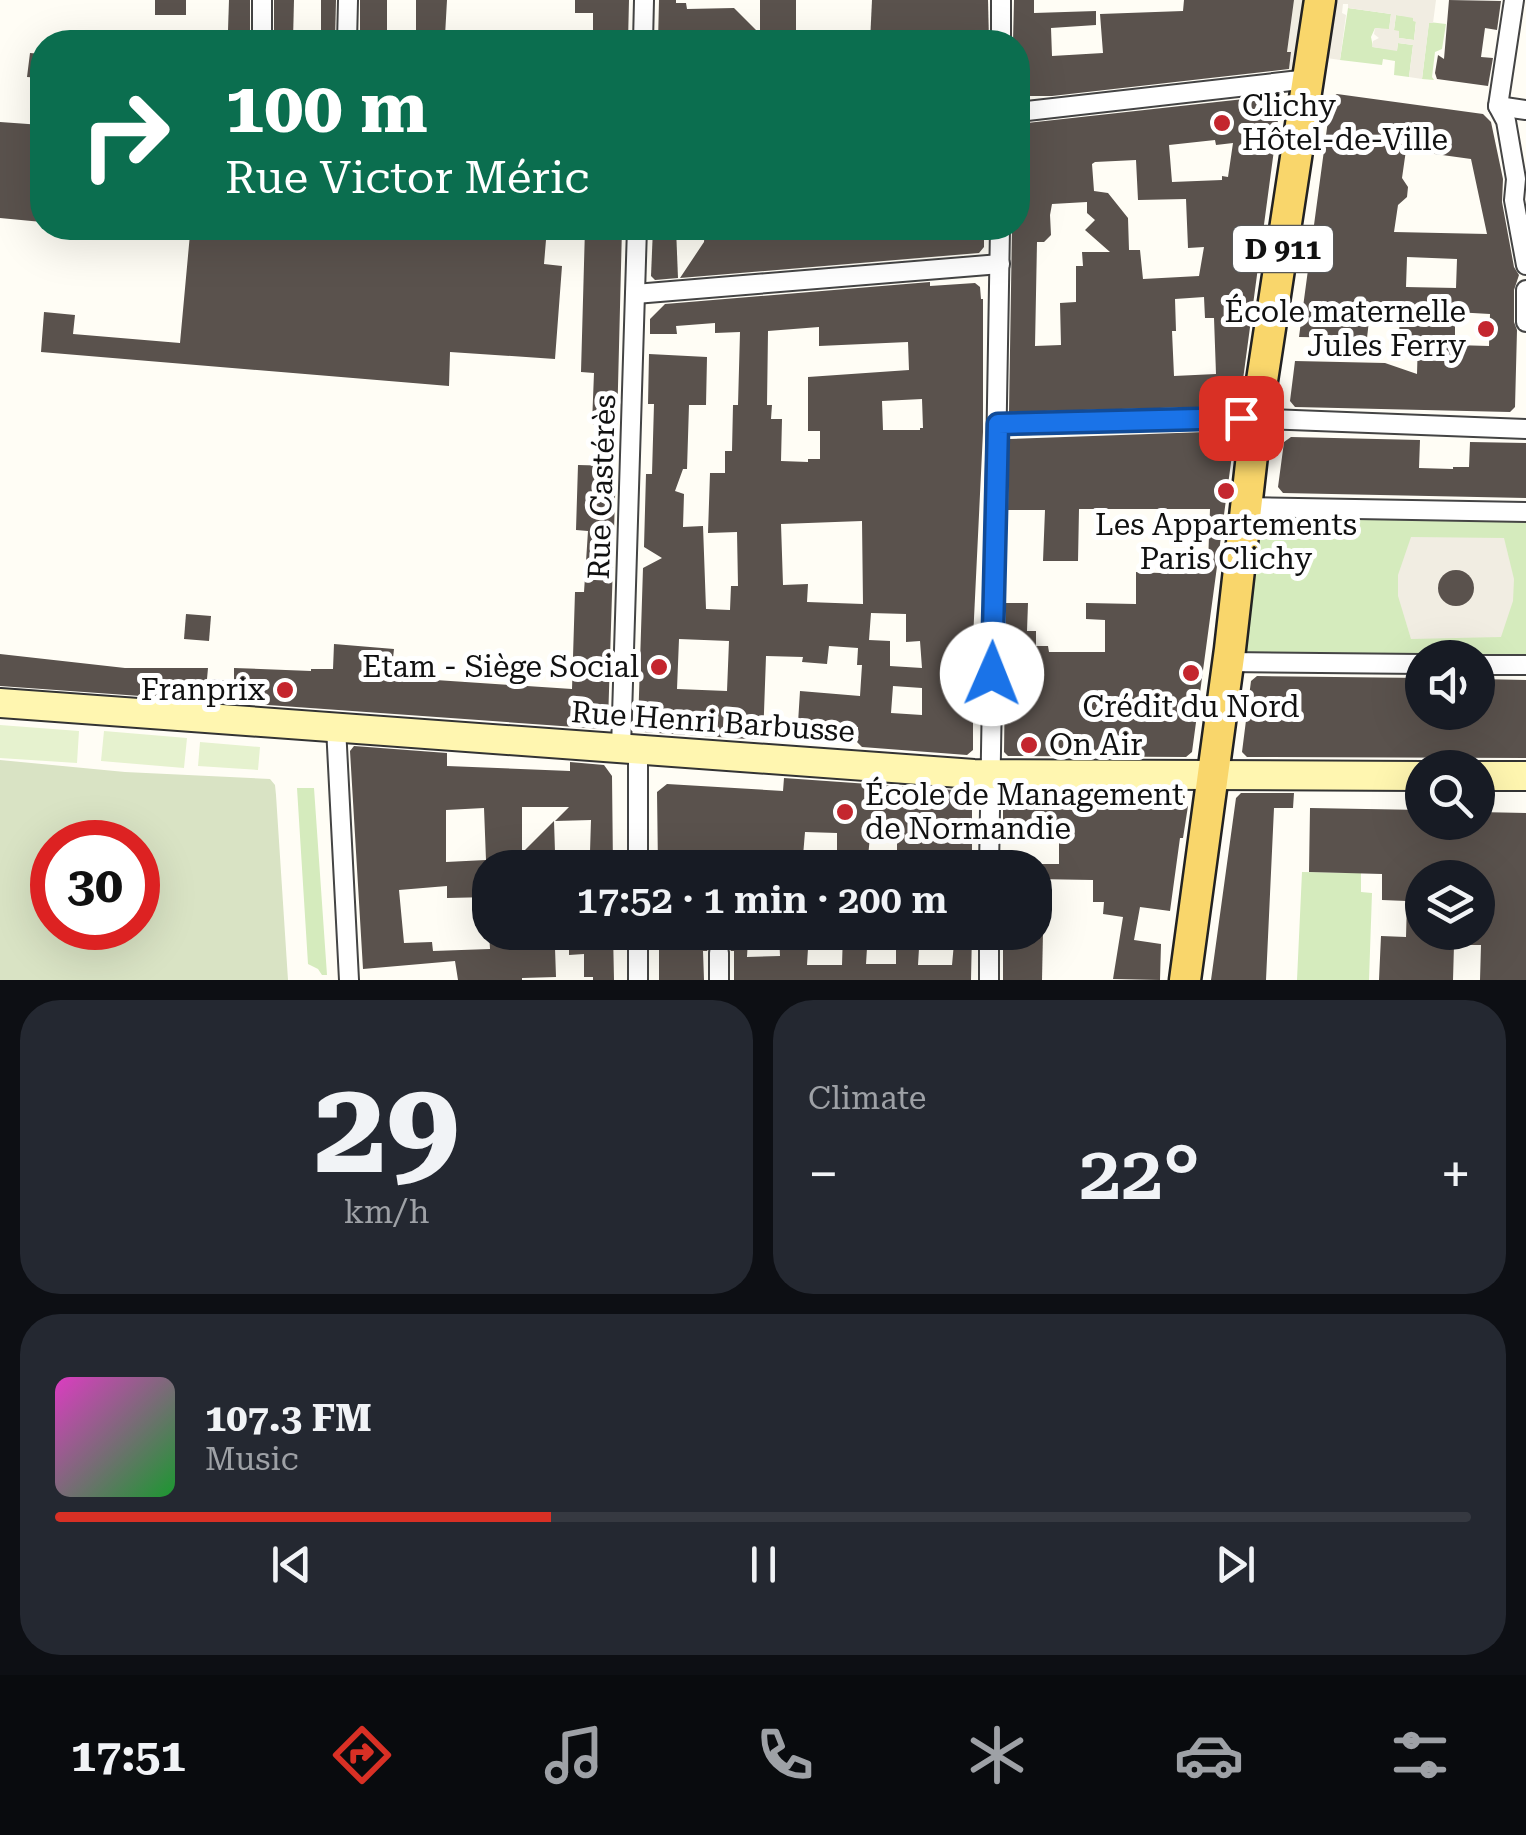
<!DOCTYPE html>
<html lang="en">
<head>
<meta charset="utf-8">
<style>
	body { margin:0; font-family:"Roboto Serif",serif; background:#242831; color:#f1f3f6; height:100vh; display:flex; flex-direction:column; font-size:38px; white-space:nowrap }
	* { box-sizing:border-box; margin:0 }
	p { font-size:32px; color:#9ea1a6 }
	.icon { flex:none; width:55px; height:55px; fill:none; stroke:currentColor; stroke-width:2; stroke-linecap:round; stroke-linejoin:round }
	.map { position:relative; height:980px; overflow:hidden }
	.panel { display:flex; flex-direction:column; gap:20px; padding:20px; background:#0d0f14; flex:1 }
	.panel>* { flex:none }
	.top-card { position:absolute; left:30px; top:30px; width:1000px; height:210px; border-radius:40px; box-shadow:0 10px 40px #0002; background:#0b6e4f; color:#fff; overflow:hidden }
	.controls { position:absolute; left:1405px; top:640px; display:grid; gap:20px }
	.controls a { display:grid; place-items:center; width:90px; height:90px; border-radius:50%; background:#171b24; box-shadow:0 10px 40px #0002; font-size:50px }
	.speed { position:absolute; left:30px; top:820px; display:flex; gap:20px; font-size:50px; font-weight:700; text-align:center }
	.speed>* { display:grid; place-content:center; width:130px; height:130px; border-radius:50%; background:#171b24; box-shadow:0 10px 40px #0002; line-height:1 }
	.speed .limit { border:15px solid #d22; background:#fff; color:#111 }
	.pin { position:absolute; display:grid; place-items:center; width:85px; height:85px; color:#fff; margin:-42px; border-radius:20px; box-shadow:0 5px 15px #0006 }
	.me { position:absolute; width:110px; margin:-55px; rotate:1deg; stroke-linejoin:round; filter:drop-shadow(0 0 8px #0008) }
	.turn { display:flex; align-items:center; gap:35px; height:210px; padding:0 30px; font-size:45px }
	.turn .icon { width:130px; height:130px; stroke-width:2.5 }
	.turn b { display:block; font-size:70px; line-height:85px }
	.big { font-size:75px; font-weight:600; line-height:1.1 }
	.panel .tile { flex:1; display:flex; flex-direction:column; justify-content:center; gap:15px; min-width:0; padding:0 35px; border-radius:40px; background:#242831 }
	.panel .dial { align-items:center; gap:0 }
	.dial b { font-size:130px; line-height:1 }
	.song { display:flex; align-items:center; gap:30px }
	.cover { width:120px; height:120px; border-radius:15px; background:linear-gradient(135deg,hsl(310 70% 55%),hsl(130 70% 35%)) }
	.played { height:10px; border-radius:5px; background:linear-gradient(90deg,#d93025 35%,#363941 35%) }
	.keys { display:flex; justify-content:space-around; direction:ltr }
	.heat { display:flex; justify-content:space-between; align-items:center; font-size:55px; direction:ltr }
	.panel .tiles { flex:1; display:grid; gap:20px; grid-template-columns:1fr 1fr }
	.tile:last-child { grid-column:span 2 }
	.trip { position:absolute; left:472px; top:850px; width:580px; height:100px; border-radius:40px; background:#171b24; box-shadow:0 10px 40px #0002; font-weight:600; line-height:100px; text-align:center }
	.tabs { display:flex; height:160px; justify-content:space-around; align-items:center; background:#090b0e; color:#9ea1a6 }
	.tabs .icon { width:70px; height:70px }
	.tabs .selected { color:#d93025 }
	.tabs b { font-size:45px; color:#f1f3f6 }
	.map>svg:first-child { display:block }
	.green { fill:#d5ebbd }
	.cemetery { fill:#d9e3c4; fill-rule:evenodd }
	.pitch { fill:#e6f2cf }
	.plaza { fill:#f1ede2; fill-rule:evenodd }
	.building { fill:#5a524d; fill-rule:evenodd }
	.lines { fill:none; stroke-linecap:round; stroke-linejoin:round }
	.street-casing { stroke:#444; stroke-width:22 }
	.secondary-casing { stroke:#333; stroke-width:32 }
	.primary-casing { stroke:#222; stroke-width:35 }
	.street { stroke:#fff; stroke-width:18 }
	.secondary { stroke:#fff6b0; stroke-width:28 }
	.primary { stroke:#f9d66b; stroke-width:30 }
	.route-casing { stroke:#114b97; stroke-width:25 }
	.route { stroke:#1a73e8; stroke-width:18 }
	.poi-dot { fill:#c4262e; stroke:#fff; stroke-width:4 }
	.labels { text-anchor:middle; stroke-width:10; stroke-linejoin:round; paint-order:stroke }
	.shield { fill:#fff; stroke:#585858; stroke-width:2.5 }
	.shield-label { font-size:28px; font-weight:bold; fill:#111 }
	.poi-label { font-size:30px; fill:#111; stroke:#fff; text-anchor:start }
	.street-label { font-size:30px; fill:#111; stroke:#fff }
</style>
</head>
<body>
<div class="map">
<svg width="1526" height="980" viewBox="0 0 1526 980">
	<rect width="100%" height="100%" fill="#fffdf5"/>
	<!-- green -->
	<g class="green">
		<path d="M1348 8 1391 14 1389 30 1375 28 1371 37 1373 47 1397 50 1398 43 1413 45 1409 77 1394 75 1395 61 1383 59 1382 65 1340 60Z"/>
		<path d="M1396 15 1414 17 1416 21 1414 40 1399 38 1394 30Z"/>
		<path d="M1429 22 1446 24 1442 49 1435 52 1432 77 1434 80 1422 79Z"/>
		<path d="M1246 507 1526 512V665L1478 658 1228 662Z"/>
		<path d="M297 788H314L327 975H322L318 969 308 964Z"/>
		<path d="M1302 872 1361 873V892L1372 893 1369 980H1297Z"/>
	</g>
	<!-- cemetery -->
	<path class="cemetery" d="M0 760 125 772 270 779 275 785 276 795 288 980H0ZM52 842H138V928H52Z"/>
	<!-- pitch -->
	<g class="pitch">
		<path d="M0 725 79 731 77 763 0 758Z"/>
		<path d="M104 731 187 738 184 768 101 761Z"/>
		<path d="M200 742 260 747 258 770 198 766Z"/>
	</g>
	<!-- plaza -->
	<g class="plaza">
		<path d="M1294 0H1304L1295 67 1293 73 1288 76 1291 53 1287 52Z"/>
		<path d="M1335 0H1436L1433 23H1429L1422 79 1409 77 1413 45 1398 43 1397 51 1372 47 1373 41 1379 38 1374 34 1375 28 1389 29 1391 14 1348 8V4H1343L1342 13 1346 15 1340 60 1327 58ZM1396 15 1413 18V21L1416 22 1414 40 1399 38V31L1394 30Z"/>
		<path d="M1411 537 1504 538 1514 579 1513 601 1501 637 1411 639 1398 596V575Z"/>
	</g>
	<!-- building -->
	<g class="building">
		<rect x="155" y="0" width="31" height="15"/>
		<path d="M229 0H250V30H228Z"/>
		<path d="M274 0H294L293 40H274Z"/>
		<path d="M321 0H336L335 41H321Z"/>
		<path d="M360 0H387V42L360 41Z"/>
		<path d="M416 0H447L445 36H438V40L416 39Z"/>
		<path d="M575 0H629L628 42H593V13H575Z"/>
		<path d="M659 0H676V3H686L687 9 734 8 760 34V0H796V36H793V42H658Z"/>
		<path d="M872 0H988L989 42H870Z"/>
		<path d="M1014 0H1034V13L1096 11V25L1051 28 1052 56 1103 53 1100 14 1183 11 1184 0H1294L1287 52H1291L1289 69 1052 96H1018V42H1013Z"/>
		<path d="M1449 0 1501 1 1497 30 1485 28 1481 57 1493 58 1488 86 1437 79 1435 73 1438 55 1444 59Z"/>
		<path d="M30 53 42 54V78L27 77Z"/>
		<path d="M1337 94 1483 114 1491 122 1503 179 1502 202 1514 267 1519 275 1514 290V322L1517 330 1515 407 1510 412 1295 407 1290 401 1295 361 1385 363 1417 374 1418 339 1399 338 1400 308 1371 303 1367 338 1299 337 1331 98ZM1406 150 1471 159 1487 234 1394 232 1398 205 1407 197 1408 187 1402 178ZM1407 257 1457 259 1456 288 1406 287ZM1455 312 1490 314 1489 346 1455 345Z"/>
		<path d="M1271 96 1280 105 1263 232H1266L1264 245H1261L1240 402 1236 406 1009 412 1012 228H1018V124ZM1215 140 1216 145 1233 143 1228 177 1222 176V180L1172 182 1169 145ZM1136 160 1138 200 1186 199 1188 248 1204 247 1199 276 1143 279 1140 250H1129L1128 218 1108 193 1094 191 1092 164 1095 162ZM1087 202V213L1095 220 1085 230 1110 252H1082L1083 266H1076V302L1060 303 1061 345 1035 346 1037 242H1044L1051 235 1050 215 1052 204ZM1204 297 1205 318H1214L1216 374 1174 376 1172 331H1176L1175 299Z"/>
		<path d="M0 122 42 125V222L0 218Z"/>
		<path d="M196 228H547L544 264 562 266 555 359 450 352 449 386 41 352 44 312 75 315 73 334 180 343 190 234 196 235Z"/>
		<path d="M585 228H622L617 426 592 424 594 373 581 372Z"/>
		<path d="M653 228H676L678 278 655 280 651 276Z"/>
		<path d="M705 228H984V247L979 253 680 278 704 242Z"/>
		<path d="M930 282V286L975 283 980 287 981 299H983V432L973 639V750L967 755 862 747 857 742 858 727 798 723 800 691 860 696 862 665H857L858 648 829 646 827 664 802 662 803 657 766 656 763 740 643 732 638 726 643 568 662 558 644 547 646 474H652L654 404H648L649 354 707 357 706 405H689L687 469H683L675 491 684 494 683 527 703 526 706 609 730 610 731 586H738L737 532 708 533 710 473H725V451H732L733 405H738L740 332 715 333V323L676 326 677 334H650V319L665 304ZM819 327V346L908 342 909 370 808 377V431H820V459H808V462L781 461 782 419H771L772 405H767L768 331ZM922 399 923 428H920V430H883L882 401ZM862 521 863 604 807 602 808 584 783 585 781 524ZM871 613 906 614V642L920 641 922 668 890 666V641L869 640ZM679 639 729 641 727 691 677 689ZM893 686 922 688V715L891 713Z"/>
		<path d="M1233 431 1235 433 1192 752 1186 757 1008 756 1004 752 1006 603H1028L1027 631H1036V646H1048L1049 652H1105V620L1086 619V603L1136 604V572L1160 573 1159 562 1208 563 1210 509H1079L1078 561H1043L1045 510H1008L1009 439Z"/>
		<path d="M1291 437 1420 440 1419 468 1453 469V467H1469L1470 442 1526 443V498L1283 493 1278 487 1284 442Z"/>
		<path d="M578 465 616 466 608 723 603 729 0 686V654L125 668H208L207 679 234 681V668L311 671V669H333L334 644 394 649 391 677 572 689 575 592H584L588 531 576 530Z"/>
		<path d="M1266 550 1284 554 1280 571 1263 568Z"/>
		<circle cx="1456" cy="588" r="18"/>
		<path d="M186 614 211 616 209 641 184 639Z"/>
		<path d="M1257 676 1422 678V712H1478V679L1526 680V758L1247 757 1242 752 1251 681Z"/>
		<path d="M354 746 447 753V766L570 771V762L604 765 612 776 613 868H490V897L447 898V886L399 890 404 943 432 942 433 951 490 949 489 932H523V950L555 948 556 977 522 978V980H458L455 961 363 969 350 751ZM522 807H569L555 821 591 820 590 852H555L554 821 522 853ZM484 808 486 860 446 862V810Z"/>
		<path d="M784 778 968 791 972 795V868H897V839L870 836 867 868H837V833L805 832 802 868H658L657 792 667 784 783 791Z"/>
		<path d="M1003 792H1182L1185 797 1184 806H1188L1183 838H1180L1170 911 1140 907 1134 940 1161 944 1160 980 1113 979 1123 917 1103 914 1104 902H1093V880L1035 879V864H1059V832H1003Z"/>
		<path d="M1241 793H1294L1293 808H1274L1266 980H1211L1236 798Z"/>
		<path d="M1310 808 1422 810V822H1478V812L1526 813V980H1480L1481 945H1454L1453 980H1379L1381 936 1406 937 1407 901 1382 900V874L1309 872ZM1422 878H1478V932H1422Z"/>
		<path d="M613 932 614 980H593V977H584V954L569 955V933Z"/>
		<path d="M659 932H728V935H734V951H731L724 942 712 943 707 951H703L704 980H659Z"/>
		<path d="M779 932H809L807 965H842L843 932H868L866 964H896V932H920L918 965H952L955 932H972L971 980H734V938H748L747 957 780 956Z"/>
		<path d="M1003 932H1043L1042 980H1003Z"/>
	</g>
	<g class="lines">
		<defs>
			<g id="street">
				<path d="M1514 0 1498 106 1506 121 1516 179 1514 200 1526 265"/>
				<path d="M262 42V0"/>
				<path d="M347 42 348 0"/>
				<path d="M643 42 644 0"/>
				<path d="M1001 42V0"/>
				<path d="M1498 106 1526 110"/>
				<path d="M1018 112 1309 79"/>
				<path d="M1526 290V322"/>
				<path d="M635 294 1000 264"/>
				<path d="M998 425 1241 418 1526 429"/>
				<path d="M1246 507 1526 512"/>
				<path d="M1228 662 1422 664"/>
				<path d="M1478 665H1526"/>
				<path d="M336 727 349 980"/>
				<path d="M621 748 637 228"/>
				<path d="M638 868V750"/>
				<path d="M989 868 1000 228"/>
				<path d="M638 932V980"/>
				<path d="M719 953V980"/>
				<path d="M989 980V932"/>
			</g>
			<g id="secondary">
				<path d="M0 703 974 774 1422 776"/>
				<path d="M1478 776H1526"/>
			</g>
			<path id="primary" d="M1185 980 1230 649 1256 420 1320 0"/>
		</defs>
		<!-- street casing -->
		<use href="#street" class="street-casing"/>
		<!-- secondary casing -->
		<use href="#secondary" class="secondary-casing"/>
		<!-- primary casing -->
		<use href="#primary" class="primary-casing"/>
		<!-- street -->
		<use href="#street" class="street"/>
		<!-- secondary -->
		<use href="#secondary" class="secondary"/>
		<!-- primary -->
		<use href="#primary" class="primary"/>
	</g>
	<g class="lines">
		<defs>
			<path id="route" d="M992 674 998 424 1241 418"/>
		</defs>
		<!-- route casing -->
		<use href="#route" class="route-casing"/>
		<!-- route -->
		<use href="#route" class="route"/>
	</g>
	<!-- markers -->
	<g class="poi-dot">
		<circle cx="1222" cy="123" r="10"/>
		<circle cx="1486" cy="329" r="10"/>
		<circle cx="1226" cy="491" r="10"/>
		<circle cx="659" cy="667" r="10"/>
		<circle cx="1191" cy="673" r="10"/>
		<circle cx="285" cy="690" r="10"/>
		<circle cx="1029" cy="745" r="10"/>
		<circle cx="845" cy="812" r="10"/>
	</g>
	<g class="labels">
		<!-- shield labels -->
		<rect class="shield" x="1233" y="226" width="100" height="46" rx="8"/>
		<g class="shield-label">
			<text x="1283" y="259">D 911</text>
		</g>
		<!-- poi labels -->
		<g class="poi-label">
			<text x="1242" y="116">Clichy<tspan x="1242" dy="34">Hôtel-de-Ville</tspan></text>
			<text x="1466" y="322" text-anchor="end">École maternelle<tspan x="1466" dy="34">Jules Ferry</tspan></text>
			<text x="1226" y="535" text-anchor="middle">Les Appartements<tspan x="1226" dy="34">Paris Clichy</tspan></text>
			<text x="639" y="677" text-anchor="end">Etam - Siège Social</text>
			<text x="265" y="700" text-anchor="end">Franprix</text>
			<text x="1191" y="717" text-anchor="middle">Crédit du Nord</text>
			<text x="1049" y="755">On Air</text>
			<text x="865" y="805">École de Management<tspan x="865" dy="34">de Normandie</tspan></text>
		</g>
		<!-- street labels -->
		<g class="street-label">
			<text transform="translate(602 487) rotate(-88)" y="10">Rue Castérès</text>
			<text transform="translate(713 722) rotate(4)" y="10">Rue Henri Barbusse</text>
		</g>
	</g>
</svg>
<div class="controls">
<a><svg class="icon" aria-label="sound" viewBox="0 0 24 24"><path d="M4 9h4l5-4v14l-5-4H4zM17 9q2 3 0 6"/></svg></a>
<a><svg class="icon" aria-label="search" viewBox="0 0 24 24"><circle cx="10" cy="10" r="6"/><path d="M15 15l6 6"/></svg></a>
<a><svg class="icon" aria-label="layers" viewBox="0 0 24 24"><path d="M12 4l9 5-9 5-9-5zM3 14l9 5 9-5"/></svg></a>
</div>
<div class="speed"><div class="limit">30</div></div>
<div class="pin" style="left:1241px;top:418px;background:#d93025"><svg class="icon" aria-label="arrive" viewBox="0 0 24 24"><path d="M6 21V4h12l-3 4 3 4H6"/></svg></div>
<svg class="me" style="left:992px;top:674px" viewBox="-20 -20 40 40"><circle r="19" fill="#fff"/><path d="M0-13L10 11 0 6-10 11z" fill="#1a73e8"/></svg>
<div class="trip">17:52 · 1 min · 200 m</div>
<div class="top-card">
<div class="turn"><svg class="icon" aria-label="right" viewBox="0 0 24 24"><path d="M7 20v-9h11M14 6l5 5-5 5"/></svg><div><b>100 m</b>Rue Victor Méric</div></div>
</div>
</div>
<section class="panel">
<div class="tiles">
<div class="tile dial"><b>29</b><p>km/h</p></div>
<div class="tile"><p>Climate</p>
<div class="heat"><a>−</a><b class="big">22°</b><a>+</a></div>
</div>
<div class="tile">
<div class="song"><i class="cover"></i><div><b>107.3 FM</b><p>Music</p></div></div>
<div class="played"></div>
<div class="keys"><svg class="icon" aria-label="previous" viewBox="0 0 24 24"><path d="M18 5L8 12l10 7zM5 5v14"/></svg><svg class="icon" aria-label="pause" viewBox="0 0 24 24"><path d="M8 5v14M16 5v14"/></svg><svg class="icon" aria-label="next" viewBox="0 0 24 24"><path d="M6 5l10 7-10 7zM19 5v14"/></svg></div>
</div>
</div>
</section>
<nav class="tabs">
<b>17:51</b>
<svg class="icon selected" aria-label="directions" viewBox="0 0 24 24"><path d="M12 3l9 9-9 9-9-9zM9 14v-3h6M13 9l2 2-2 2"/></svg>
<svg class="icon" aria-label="music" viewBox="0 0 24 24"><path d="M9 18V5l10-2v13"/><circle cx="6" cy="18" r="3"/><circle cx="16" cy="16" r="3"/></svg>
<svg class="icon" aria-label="phone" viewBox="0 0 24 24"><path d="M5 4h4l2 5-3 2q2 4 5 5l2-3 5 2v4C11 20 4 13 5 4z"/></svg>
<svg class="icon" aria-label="climate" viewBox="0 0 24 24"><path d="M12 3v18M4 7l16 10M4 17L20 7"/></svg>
<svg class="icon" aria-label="car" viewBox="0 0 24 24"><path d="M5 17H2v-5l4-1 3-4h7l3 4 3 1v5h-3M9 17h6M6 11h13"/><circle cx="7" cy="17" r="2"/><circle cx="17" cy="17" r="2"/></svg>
<svg class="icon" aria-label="filters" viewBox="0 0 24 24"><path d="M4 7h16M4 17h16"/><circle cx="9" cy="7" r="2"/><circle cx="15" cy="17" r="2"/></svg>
</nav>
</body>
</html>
